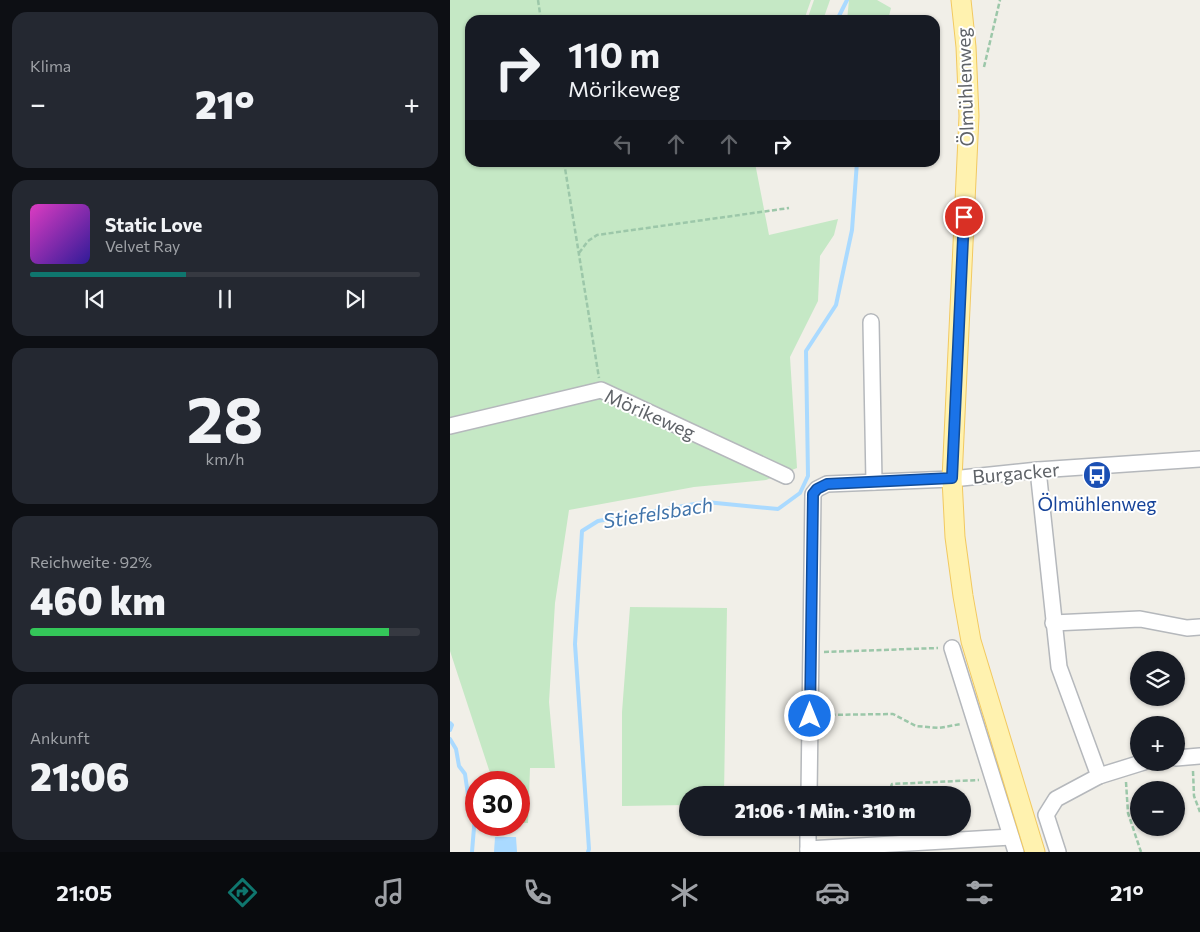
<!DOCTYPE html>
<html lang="de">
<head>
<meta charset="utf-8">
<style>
	body { margin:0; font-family:Commissioner,sans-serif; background:#242831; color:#f1f3f6; height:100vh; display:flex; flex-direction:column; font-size:19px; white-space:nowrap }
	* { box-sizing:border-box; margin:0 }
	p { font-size:16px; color:#9ea1a6 }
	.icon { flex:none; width:28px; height:28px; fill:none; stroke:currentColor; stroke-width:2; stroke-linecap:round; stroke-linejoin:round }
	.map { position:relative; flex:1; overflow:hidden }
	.sheet { display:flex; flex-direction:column; gap:12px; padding:12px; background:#0d0f14; width:450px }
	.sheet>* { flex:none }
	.top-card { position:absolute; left:15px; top:15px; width:475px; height:152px; border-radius:15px; box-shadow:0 1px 4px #0004; background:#171b24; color:#f1f3f6; overflow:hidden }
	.controls { position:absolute; left:680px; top:651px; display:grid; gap:10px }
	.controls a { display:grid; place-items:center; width:55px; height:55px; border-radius:50%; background:#171b24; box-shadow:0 1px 4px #0004; font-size:25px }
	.speed { position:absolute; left:15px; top:771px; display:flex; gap:10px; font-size:25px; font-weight:700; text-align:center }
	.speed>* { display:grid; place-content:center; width:65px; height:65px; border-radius:50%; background:#171b24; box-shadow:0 1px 4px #0004; line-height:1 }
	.speed .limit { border:8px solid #d22; background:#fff; color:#111 }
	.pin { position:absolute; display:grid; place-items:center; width:42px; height:42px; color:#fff; margin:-21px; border:2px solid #fff; border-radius:50%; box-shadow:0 1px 5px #0007 }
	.me { position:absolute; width:55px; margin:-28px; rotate:0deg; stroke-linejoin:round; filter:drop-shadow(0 0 4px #0008) }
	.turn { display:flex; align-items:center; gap:18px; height:105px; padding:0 20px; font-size:22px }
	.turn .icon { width:65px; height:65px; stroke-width:2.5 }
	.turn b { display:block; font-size:35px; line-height:42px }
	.lanes { display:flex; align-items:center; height:48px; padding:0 20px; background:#0003; justify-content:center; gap:25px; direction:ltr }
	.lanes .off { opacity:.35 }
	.big { font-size:38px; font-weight:800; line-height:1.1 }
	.sheet .card { flex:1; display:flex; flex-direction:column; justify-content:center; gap:8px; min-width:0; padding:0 18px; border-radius:15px; background:#242831 }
	.sheet .dial { align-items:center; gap:0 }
	.dial b { font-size:65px; line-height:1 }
	.song { display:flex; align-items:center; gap:15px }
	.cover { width:60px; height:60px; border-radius:8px; background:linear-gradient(135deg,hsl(310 70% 55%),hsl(250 70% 35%)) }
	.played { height:5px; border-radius:2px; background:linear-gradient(90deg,#0f766e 40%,#363941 40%) }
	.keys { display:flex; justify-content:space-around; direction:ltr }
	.heat { display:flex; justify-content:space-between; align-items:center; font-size:28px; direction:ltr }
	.charge { height:8px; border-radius:4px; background:linear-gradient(90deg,#34c759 92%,#363941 0) }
	.trip { position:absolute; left:229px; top:786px; width:292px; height:50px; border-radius:25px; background:#171b24; box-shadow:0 1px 4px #0004; font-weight:800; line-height:50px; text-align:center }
	.tab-bar { display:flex; height:80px; justify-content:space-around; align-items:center; background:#090b0e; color:#9ea1a6 }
	.tab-bar .icon { width:35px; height:35px }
	.tab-bar .on { color:#0f766e }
	.tab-bar b { font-size:22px; color:#f1f3f6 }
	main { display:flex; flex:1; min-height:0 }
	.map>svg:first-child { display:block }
	.green { fill:#c5e8c5 }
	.water { fill:#aadaff }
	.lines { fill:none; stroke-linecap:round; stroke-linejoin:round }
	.stream { stroke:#aadaff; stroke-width:4 }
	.minor-casing { stroke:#b5b8bc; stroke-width:18 }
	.major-casing { stroke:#f2c960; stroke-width:21 }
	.path { stroke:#9cc7a9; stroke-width:2.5; stroke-dasharray:5 2.5; stroke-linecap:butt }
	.minor { stroke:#fff; stroke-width:15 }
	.major { stroke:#fff2af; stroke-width:19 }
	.route-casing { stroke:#114b97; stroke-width:12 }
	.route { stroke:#1a73e8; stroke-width:9 }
	.labels { text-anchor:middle; stroke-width:4; stroke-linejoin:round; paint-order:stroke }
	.street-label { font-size:19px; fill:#5f6368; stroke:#fff }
	.transit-label { font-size:19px; fill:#164399; stroke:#fff }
	.water-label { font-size:20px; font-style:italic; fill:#4174aa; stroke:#fff }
</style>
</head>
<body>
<main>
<section class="sheet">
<div class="card"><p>Klima</p>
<div class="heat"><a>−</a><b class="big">21°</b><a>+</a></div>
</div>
<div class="card">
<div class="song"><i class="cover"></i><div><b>Static Love</b><p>Velvet Ray</p></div></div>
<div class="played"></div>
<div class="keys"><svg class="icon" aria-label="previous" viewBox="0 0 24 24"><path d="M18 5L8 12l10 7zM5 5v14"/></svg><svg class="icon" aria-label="pause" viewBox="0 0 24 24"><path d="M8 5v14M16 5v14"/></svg><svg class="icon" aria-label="next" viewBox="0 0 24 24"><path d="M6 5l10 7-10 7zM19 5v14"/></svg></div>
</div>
<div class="card dial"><b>28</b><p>km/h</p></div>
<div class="card"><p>Reichweite · 92%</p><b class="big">460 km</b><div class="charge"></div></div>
<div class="card"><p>Ankunft</p><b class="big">21:06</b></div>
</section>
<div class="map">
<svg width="750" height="852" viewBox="0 0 750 852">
	<rect width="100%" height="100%" fill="#f1efe8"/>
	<!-- green -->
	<g class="green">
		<path d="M0 0H361L354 20H20V162L305 163 319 235 388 219 384 235 370 256 368 301 340 357 347 468 316 480 244 487 119 510 105 603 99 702 105 768H80L78 823H69V782H43L0 651Z"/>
		<path d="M364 0H380L373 20H357Z"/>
		<path d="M399 0H427L441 8 438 20H397Z"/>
		<path d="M180 607 277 608 274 795H238L237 805 172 806V712Z"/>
	</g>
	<!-- water -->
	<path class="water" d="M45 837H66L67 852H44Z"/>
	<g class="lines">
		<!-- stream -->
		<g class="stream">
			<path d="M387 20 397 0"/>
			<path d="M0 723 2 725 0 730"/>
			<path d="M0 739 6 749 9 766 15 774 18 795 26 802"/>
			<path d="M22 852 26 803"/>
			<path d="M138 852 139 849 125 644 132 531 148 521 256 502 328 509 350 493 358 476 356 351 386 305 402 230 407 162"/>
		</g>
		<defs>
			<g id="minor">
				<path d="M421 322 424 482"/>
				<path d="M0 426 151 390 336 476"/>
				<path d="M588 470 609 667 649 776"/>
				<path d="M603 623 690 619 737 628 750 627"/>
				<path d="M502 648 566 852"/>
				<path d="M726 758 750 756"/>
				<path d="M359 795 363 494 367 489 377 484 502 479 588 470 750 459"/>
				<path d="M358 849 561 837"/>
				<path d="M358 852V828"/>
				<path d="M608 852 596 815 606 799 649 776 694 762"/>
			</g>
			<path id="major" d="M511 0 516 47 519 116 502 479 505 537 513 596 521 641 585 852"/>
		</defs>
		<!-- minor casing -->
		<use href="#minor" class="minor-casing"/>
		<!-- major casing -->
		<use href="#major" class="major-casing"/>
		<!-- path -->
		<g class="path">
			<path d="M88 0 91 20"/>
			<path d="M534 67 550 0"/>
			<path d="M114 162 149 378"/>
			<path d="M129 253 138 241 147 235 339 208"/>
			<path d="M374 652 488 648"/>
			<path d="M373 715 443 714 466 726 489 728 511 724"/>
			<path d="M743 771 744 796 750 812"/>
			<path d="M676 782 678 813 691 852"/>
			<path d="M438 795 442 784 529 780"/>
		</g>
		<!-- minor -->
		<use href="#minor" class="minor"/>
		<!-- major -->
		<use href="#major" class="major"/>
	</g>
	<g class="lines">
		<defs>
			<path id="route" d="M360 716 363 494 367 489 377 484 502 478 514 217"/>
		</defs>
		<!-- route casing -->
		<use href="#route" class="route-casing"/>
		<!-- route -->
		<use href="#route" class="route"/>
	</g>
	<!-- icons -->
	<defs>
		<symbol id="bus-disc" viewBox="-11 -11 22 22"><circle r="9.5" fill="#1a4fb4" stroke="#fff"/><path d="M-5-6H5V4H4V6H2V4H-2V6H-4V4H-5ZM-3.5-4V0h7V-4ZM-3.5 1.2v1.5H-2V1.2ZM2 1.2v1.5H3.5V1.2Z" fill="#fff"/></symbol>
	</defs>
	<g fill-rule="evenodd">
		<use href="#bus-disc" x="631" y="459" width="32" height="32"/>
	</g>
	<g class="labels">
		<!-- street labels -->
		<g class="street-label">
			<text transform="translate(515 87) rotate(-92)" y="7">Ölmühlenweg</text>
			<text transform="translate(200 414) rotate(24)" y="7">Mörikeweg</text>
			<text transform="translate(566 473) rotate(-5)" y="7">Burgacker</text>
		</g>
		<!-- transit labels -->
		<g class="transit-label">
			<text x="647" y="511">Ölmühlenweg</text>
		</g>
		<!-- water labels -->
		<g class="water-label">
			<text transform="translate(208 513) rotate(-9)" y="7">Stiefelsbach</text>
		</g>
	</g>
</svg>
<div class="controls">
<a><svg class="icon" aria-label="layers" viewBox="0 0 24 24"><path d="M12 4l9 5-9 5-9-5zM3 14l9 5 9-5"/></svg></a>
<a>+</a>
<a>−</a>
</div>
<div class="speed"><div class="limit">30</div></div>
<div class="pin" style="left:514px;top:217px;background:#d93025"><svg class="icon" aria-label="arrive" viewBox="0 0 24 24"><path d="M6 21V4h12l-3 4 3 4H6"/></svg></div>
<svg class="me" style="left:360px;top:716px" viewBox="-20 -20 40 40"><circle r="17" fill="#1a73e8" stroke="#fff" stroke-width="3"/><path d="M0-11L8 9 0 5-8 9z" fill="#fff"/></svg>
<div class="trip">21:06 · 1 Min. · 310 m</div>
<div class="top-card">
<div class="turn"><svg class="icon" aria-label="right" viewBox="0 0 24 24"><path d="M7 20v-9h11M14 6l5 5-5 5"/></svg><div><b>110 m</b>Mörikeweg</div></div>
<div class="lanes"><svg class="icon off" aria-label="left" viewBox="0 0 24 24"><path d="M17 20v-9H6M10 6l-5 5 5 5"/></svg><svg class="icon off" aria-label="ahead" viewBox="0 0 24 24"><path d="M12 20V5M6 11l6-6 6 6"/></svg><svg class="icon off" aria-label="ahead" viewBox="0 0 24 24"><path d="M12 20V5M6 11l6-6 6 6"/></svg><svg class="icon" aria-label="right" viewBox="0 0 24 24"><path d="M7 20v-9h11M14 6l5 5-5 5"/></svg></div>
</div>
</div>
</main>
<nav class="tab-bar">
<b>21:05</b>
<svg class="icon on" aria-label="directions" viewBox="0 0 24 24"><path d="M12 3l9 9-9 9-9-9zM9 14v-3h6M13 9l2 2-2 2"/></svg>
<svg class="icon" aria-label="music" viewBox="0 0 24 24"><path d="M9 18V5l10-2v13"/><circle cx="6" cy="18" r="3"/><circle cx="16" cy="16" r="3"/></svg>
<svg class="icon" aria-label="phone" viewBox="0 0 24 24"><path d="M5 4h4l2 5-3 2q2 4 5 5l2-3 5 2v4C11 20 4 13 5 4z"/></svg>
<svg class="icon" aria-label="climate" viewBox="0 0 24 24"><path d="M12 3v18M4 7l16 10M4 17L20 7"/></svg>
<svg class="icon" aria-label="car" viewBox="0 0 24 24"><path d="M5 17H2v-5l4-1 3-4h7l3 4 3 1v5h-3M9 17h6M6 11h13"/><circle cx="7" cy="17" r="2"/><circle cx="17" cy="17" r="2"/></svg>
<svg class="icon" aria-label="filters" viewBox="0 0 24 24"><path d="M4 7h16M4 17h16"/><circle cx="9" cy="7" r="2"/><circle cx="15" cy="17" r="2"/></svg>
<b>21°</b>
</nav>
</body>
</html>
